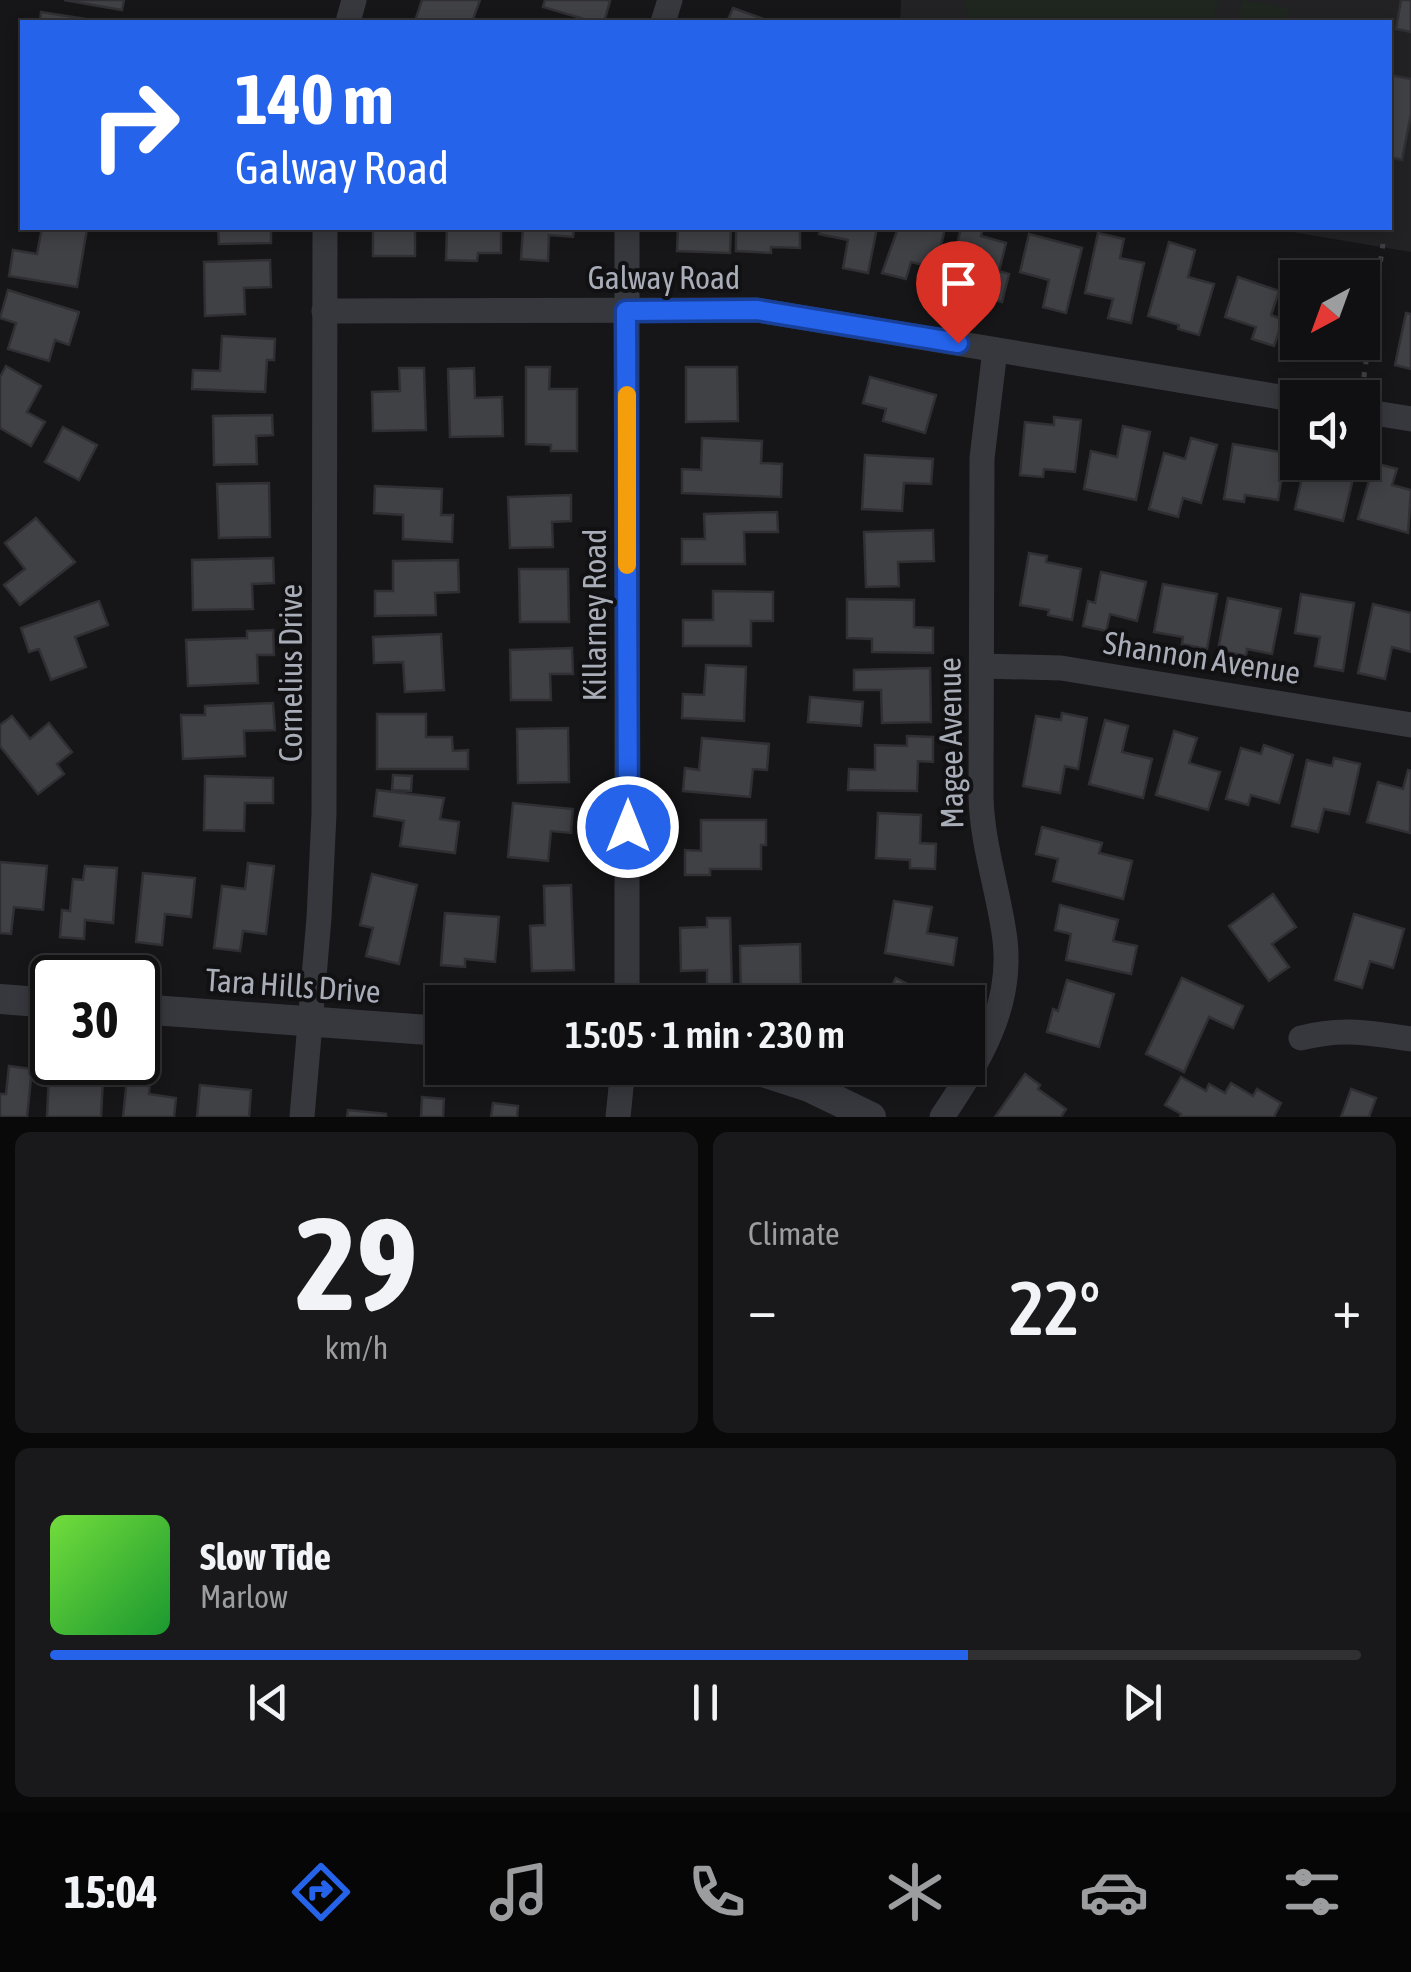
<!DOCTYPE html>
<html lang="en">
<head>
<meta charset="utf-8">
<style>
	body { margin:0; font-family:"Asap Condensed",sans-serif; background:#19191b; color:#f1f3f6; height:100vh; display:flex; flex-direction:column; font-size:38px; white-space:nowrap }
	* { box-sizing:border-box; margin:0 }
	p { font-size:32px; color:#9c9d9f }
	.icon { flex:none; width:55px; height:55px; fill:none; stroke:currentColor; stroke-width:2; stroke-linecap:round; stroke-linejoin:round }
	.map { position:relative; height:1117px; overflow:hidden }
	.panel { display:flex; flex-direction:column; gap:15px; padding:15px; background:#09090a; flex:1 }
	.panel>* { flex:none }
	.hud { position:absolute; left:20px; top:20px; width:1372px; height:210px; border-radius:0px; box-shadow:0 5px 15px #0003,0 0 0 2px #303032; background:#2563eb; color:#fff; overflow:hidden }
	.needle { width:65px; rotate:221deg }
	.buttons { position:absolute; left:1280px; top:260px; display:grid; gap:20px }
	.buttons a { display:grid; place-items:center; width:100px; height:100px; border-radius:0px; background:#101012; box-shadow:0 5px 15px #0003,0 0 0 2px #303032; font-size:50px }
	.speed { position:absolute; left:30px; top:955px; display:flex; gap:20px; font-size:50px; font-weight:700; text-align:center }
	.speed>* { display:grid; place-content:center; width:130px; height:130px; border-radius:50%; background:#101012; box-shadow:0 5px 15px #0003,0 0 0 2px #303032; line-height:1 }
	.speed .limit { border:5px solid #111; border-radius:15px; background:#fff; color:#111 }
	.pin { position:absolute; display:grid; place-items:center; width:85px; height:85px; color:#fff; margin:-102px -42px; border-radius:50% 50% 50% 0; rotate:-45deg; box-shadow:0 0 10px #0007 }
	.pin .icon { rotate:45deg }
	.me { position:absolute; width:110px; margin:-55px; rotate:0deg; stroke-linejoin:round; filter:drop-shadow(0 0 8px #0008) }
	.turn { display:flex; align-items:center; gap:35px; height:210px; padding:0 50px; font-size:45px }
	.turn .icon { width:130px; height:130px; stroke-width:2.5 }
	.turn b { display:block; font-size:70px; line-height:85px }
	.big { font-size:75px; font-weight:600; line-height:1.1 }
	.panel .tile { flex:1; display:flex; flex-direction:column; justify-content:center; gap:15px; min-width:0; padding:0 35px; border-radius:15px; background:#19191b }
	.panel .dial { align-items:center; gap:0 }
	.dial b { font-size:130px; line-height:1 }
	.song { display:flex; align-items:center; gap:30px }
	.cover { width:120px; height:120px; border-radius:15px; background:linear-gradient(135deg,hsl(100 70% 55%),hsl(130 70% 35%)) }
	.played { height:10px; border-radius:5px; background:linear-gradient(90deg,#2563eb 70%,#303032 70%) }
	.keys { display:flex; justify-content:space-around; direction:ltr }
	.heat { display:flex; justify-content:space-between; align-items:center; font-size:55px; direction:ltr }
	.panel .tiles { flex:1; display:grid; gap:15px; grid-template-columns:1fr 1fr }
	.tile:last-child { grid-column:span 2 }
	.trip { position:absolute; left:425px; top:985px; width:560px; height:100px; border-radius:0px; background:#101012; box-shadow:0 5px 15px #0003,0 0 0 2px #303032; font-weight:600; line-height:100px; text-align:center }
	.tab-bar { display:flex; height:160px; justify-content:space-around; align-items:center; background:#060607; color:#9c9d9f }
	.tab-bar .icon { width:70px; height:70px }
	.tab-bar .current { color:#2563eb }
	.tab-bar b { font-size:45px; color:#f1f3f6 }
	.map>svg:first-child { display:block }
	.built { fill:#222225 }
	.green { fill:#1e261f }
	.building { fill:#404145; stroke:#303034; stroke-width:2.5 }
	.lines { fill:none; stroke-linecap:round; stroke-linejoin:round }
	.path { stroke:#3d3f44; stroke-width:5; stroke-dasharray:5 8; stroke-linecap:butt }
	.minor { stroke:#37383d; stroke-width:25 }
	.tertiary { stroke:#37383d; stroke-width:30 }
	.route-casing { stroke:#184099; stroke-width:25 }
	.route { stroke:#2563eb; stroke-width:18 }
	.slow { stroke:#f59e0b; stroke-width:18 }
	.labels { text-anchor:middle; stroke-width:8; stroke-linejoin:round; paint-order:stroke }
	.street-label { font-size:32px; fill:#a8adb8; stroke:#111113 }
</style>
</head>
<body>
<div class="map">
<svg width="1411" height="1117" viewBox="0 0 1411 1117">
	<rect width="100%" height="100%" fill="#161618"/>
	<!-- built -->
	<path class="built" d="M901 0H1411V252L1269 228H1390V22H900Z"/>
	<!-- green -->
	<g class="green">
		<path d="M963 0H1218L1213 22H970Z"/>
		<path d="M1242 0 1289 8 1286 22H1238Z"/>
	</g>
	<!-- building -->
	<g class="building">
		<path d="M64 0H124L122 10Z"/>
		<path d="M422 0H480L472 22H421L415 21Z"/>
		<path d="M545 0H607L610 1 604 22H594L543 7Z"/>
		<path d="M1401 0H1411V32L1396 29Z"/>
		<path d="M733 8 772 22H727Z"/>
		<path d="M41 12 99 21V22H40Z"/>
		<path d="M1390 75 1411 79V114L1402 160 1390 157Z"/>
		<path d="M42 228 87 229 77 287 9 276 13 250 37 254Z"/>
		<path d="M218 228H271V243L219 244Z"/>
		<rect x="373" y="228" width="42" height="28"/>
		<path d="M447 228H501V253H478L477 261 446 260Z"/>
		<path d="M523 228H574L573 237 549 235 548 261 521 259Z"/>
		<path d="M678 228H731L730 253 677 251Z"/>
		<path d="M736 228H800V248L771 247V253L736 251Z"/>
		<path d="M821 228H877L868 273 843 268 848 240 819 234Z"/>
		<path d="M898 228H945L936 268 911 262 906 279 882 273Z"/>
		<path d="M961 228H983L981 236 1006 243 999 271 1009 274 1002 302 979 296 983 281 950 272Z"/>
		<path d="M1098 233 1124 239 1120 258 1144 263 1131 323 1108 318 1113 299 1085 293Z"/>
		<path d="M1029 234 1082 248 1066 313 1043 307 1049 280 1020 272Z"/>
		<path d="M1169 242 1195 250 1188 277 1214 284 1199 335 1178 329 1179 325 1148 316Z"/>
		<path d="M270 260 271 287 244 288 245 314 205 316 204 262Z"/>
		<path d="M1238 277 1279 291 1271 315 1283 320 1274 346 1252 339 1256 327 1225 317Z"/>
		<path d="M8 290 79 312 69 345 55 340 49 361 8 349 16 323 0 318Z"/>
		<path d="M1406 313 1411 314V369L1395 365Z"/>
		<path d="M222 336 275 339 274 360H267L265 392 192 389 193 370 220 371Z"/>
		<path d="M1353 342 1348 360 1319 352 1321 342Z"/>
		<path d="M6 366 41 386 27 412 45 422 31 446 0 428V377Z"/>
		<path d="M526 367H550L549 389H577V451H551V445L526 444Z"/>
		<path d="M686 367H737L738 421 686 422Z"/>
		<path d="M399 368H424L426 430 373 431 372 392 400 391Z"/>
		<path d="M474 368 475 398 502 397 503 436 450 437 448 369Z"/>
		<path d="M870 377 936 395 925 433 883 421 886 409 863 403Z"/>
		<path d="M272 415 273 435 256 436 257 464 214 465 213 416Z"/>
		<path d="M1054 417 1081 420 1075 472 1044 469 1043 477 1020 475 1025 422 1054 425Z"/>
		<path d="M1123 426 1150 432 1136 500 1084 489 1091 451 1117 457Z"/>
		<path d="M63 427 97 445 79 480 45 462Z"/>
		<path d="M702 438 762 441 761 463 782 464 781 497 682 493V469L701 470Z"/>
		<path d="M1191 438 1217 445 1201 503 1183 498 1178 517 1149 509 1164 453 1185 459Z"/>
		<path d="M1233 444 1286 453 1278 500 1245 495 1244 502 1224 499Z"/>
		<path d="M865 455 933 459 931 484 904 483 902 511 862 509Z"/>
		<path d="M1328 462H1357L1343 521 1295 509 1304 469 1326 474Z"/>
		<path d="M1374 463 1397 469 1392 485 1411 490 1408 533 1358 519Z"/>
		<path d="M269 483 270 537 219 538 217 484Z"/>
		<path d="M375 486 442 489 441 515H453L452 542 403 539V515L374 513Z"/>
		<path d="M571 495V521L552 522 553 547 510 548 508 497Z"/>
		<path d="M777 512 778 532H744L745 564H682V539H705L704 514Z"/>
		<path d="M36 518 75 562 20 605 4 585 25 569 5 543Z"/>
		<path d="M933 530 934 561 898 562 899 586 866 587 864 532Z"/>
		<path d="M1029 553 1047 556 1046 562 1081 569 1072 620 1048 615 1049 610 1020 605Z"/>
		<path d="M273 558 274 583 252 584 253 609 193 610 192 560Z"/>
		<path d="M458 560 459 592 435 593 436 615 375 616V591H393V561Z"/>
		<path d="M519 569H568L569 622H520Z"/>
		<path d="M1101 572 1146 582 1137 621 1110 614 1106 631 1083 626 1088 601 1095 603Z"/>
		<path d="M1163 584 1217 594 1207 649 1182 644 1183 637 1154 632Z"/>
		<path d="M713 591 773 592V621H751V646H683V620H713Z"/>
		<path d="M1301 594 1354 603 1343 671 1315 666 1320 637 1295 633Z"/>
		<path d="M1228 598 1281 609 1272 654 1247 649 1246 656 1218 650Z"/>
		<path d="M847 599 914 600V627L933 628V653L872 652V639L847 638Z"/>
		<path d="M99 601 108 625 75 637 86 667 51 680 39 649 29 652 21 628Z"/>
		<path d="M1373 604 1411 613V652L1392 647 1385 679 1358 673Z"/>
		<path d="M273 630 274 655H257L258 683 188 686 186 640 247 638V631Z"/>
		<path d="M441 634 444 690 405 692 403 662 374 663 373 637Z"/>
		<path d="M572 648 573 674H550L551 700H511L510 650Z"/>
		<path d="M706 665 746 667 744 721 682 718 683 694 704 695Z"/>
		<path d="M930 668 931 722 882 723 881 690H854V670Z"/>
		<path d="M810 697 863 702 861 726 808 722Z"/>
		<path d="M273 703 275 730 244 731 245 756 183 759 181 715H205V706Z"/>
		<path d="M1062 713 1087 718 1078 769 1065 766 1060 793 1023 786 1036 716 1061 720Z"/>
		<path d="M377 714H426V737H452L453 751 468 750V769H377Z"/>
		<path d="M12 716 30 739 49 723 72 752 57 764 64 774 38 794 0 746V725Z"/>
		<path d="M1105 720 1128 726 1122 752 1152 759 1143 798 1089 784Z"/>
		<path d="M568 728 569 782 518 783 517 729Z"/>
		<path d="M1174 731 1197 738 1189 763 1220 772 1208 810 1156 795Z"/>
		<path d="M907 736 933 737V762L918 761 917 791 848 790 849 769 875 770V745L907 746Z"/>
		<path d="M702 738 769 744 767 770 753 769 750 797 683 791 685 768 699 770Z"/>
		<path d="M1264 745 1293 755 1279 803 1251 795 1248 805 1226 799 1241 748 1261 754Z"/>
		<path d="M1334 758 1360 764 1349 814 1324 809 1318 832 1292 826 1307 760 1332 766Z"/>
		<path d="M1408 770 1411 771 1410 833 1367 822 1378 782 1403 789Z"/>
		<path d="M393 775 412 776 411 791 392 790Z"/>
		<path d="M205 776 273 778V803H245L244 831 204 830Z"/>
		<path d="M377 790 444 798 440 819 459 822 455 853 400 846 404 821 374 816Z"/>
		<path d="M513 803 573 809 571 833 551 831 548 861 508 857Z"/>
		<path d="M878 813 921 815 920 843 936 844 935 869 910 868V860L876 858Z"/>
		<path d="M701 820H766V845H761V869H710V875H685V850L701 851Z"/>
		<path d="M1042 827 1102 843 1099 853 1132 861 1123 899 1053 881 1058 859 1036 854Z"/>
		<path d="M0 862 47 866 43 910 14 907 11 934 0 933Z"/>
		<path d="M248 863 274 866 266 934 243 931 240 951 214 948 222 886 245 889Z"/>
		<path d="M85 866 117 868 113 923 85 920 84 939 60 937 62 910 70 911 73 879 83 880Z"/>
		<path d="M143 873 195 878 191 917 165 914 162 945 136 942Z"/>
		<path d="M372 874 417 885 399 964 366 956 373 928 360 925Z"/>
		<path d="M571 885 574 970 532 971 530 926 545 925 544 886Z"/>
		<path d="M1273 894 1296 927 1272 944 1289 967 1269 981 1229 926Z"/>
		<path d="M894 901 932 907 927 933 957 938 953 965 885 953Z"/>
		<path d="M1060 905 1118 920 1113 941 1137 946 1131 974 1066 960 1071 934 1055 930Z"/>
		<path d="M445 913 499 917 495 962 465 959V967L441 965Z"/>
		<path d="M1354 914 1404 929 1393 968 1370 961 1362 988 1335 980Z"/>
		<path d="M707 918H730L732 989 707 990V970L681 971 680 928 707 927Z"/>
		<path d="M800 944 801 996 741 997 740 946Z"/>
		<path d="M896 978 931 996 928 1002H892L886 997Z"/>
		<path d="M1182 978 1243 1006 1233 1028 1209 1017 1184 1072 1146 1054Z"/>
		<path d="M1067 980 1114 994 1099 1047 1047 1032 1053 1009 1058 1011Z"/>
		<path d="M9 1066 32 1069 27 1117H0V1094H6Z"/>
		<path d="M1025 1074 1040 1085 1038 1089 1066 1109 1061 1117H995Z"/>
		<path d="M49 1075 103 1079 101 1117H47Z"/>
		<path d="M1181 1077 1206 1091 1209 1084 1225 1093 1231 1083 1253 1096 1257 1089 1281 1103 1274 1117H1180L1181 1114 1165 1105Z"/>
		<path d="M127 1078 150 1080 149 1094 176 1098 174 1117H123Z"/>
		<path d="M200 1085 251 1090 249 1117H197Z"/>
		<path d="M1351 1089 1376 1098 1369 1117H1341Z"/>
		<path d="M422 1097 444 1099 443 1117H421Z"/>
		<path d="M493 1103 518 1106 517 1117H491Z"/>
		<path d="M348 1110 386 1114V1117H347Z"/>
	</g>
	<g class="lines">
		<!-- path -->
		<path class="path" d="M1362 390 1383 244"/>
		<!-- minor -->
		<g class="minor">
			<path d="M348 22 354 0"/>
			<path d="M663 22 670 0"/>
			<path d="M627 228V1002"/>
			<path d="M324 311 757 310 1298 400"/>
			<path d="M1362 411 1411 419"/>
			<path d="M982 666 1061 668 1411 725"/>
			<path d="M1301 1038C1342 1027 1370 1033 1411 1039"/>
			<path d="M302 1117 319 918 324 814 325 228"/>
			<path d="M618 1117 623 1068"/>
			<path d="M942 1117C978 1063 1013 1008 1005 940 999 891 982 846 981 796L982 458 995 350"/>
		</g>
		<!-- tertiary -->
		<g class="tertiary">
			<path d="M0 999 52 1003"/>
			<path d="M138 1009 442 1031"/>
			<path d="M750 1068 809 1087 871 1117"/>
		</g>
	</g>
	<g class="lines">
		<defs>
			<path id="route" d="M628 827 626 311 757 310 958 343"/>
		</defs>
		<!-- route casing -->
		<use href="#route" class="route-casing"/>
		<!-- route -->
		<use href="#route" class="route"/>
		<!-- slow -->
		<path class="slow" d="M627 395V565"/>
	</g>
	<g class="labels">
		<!-- street labels -->
		<g class="street-label">
			<text x="664" y="289">Galway Road</text>
			<text transform="translate(595 615) rotate(-90)" y="11">Killarney Road</text>
			<text transform="translate(1202 658) rotate(9)" y="11">Shannon Avenue</text>
			<text transform="translate(291 673) rotate(-90)" y="11">Cornelius Drive</text>
			<text transform="translate(951 743) rotate(-91)" y="11">Magee Avenue</text>
			<text transform="translate(293 986) rotate(4)" y="11">Tara Hills Drive</text>
		</g>
	</g>
</svg>
<div class="buttons">
<a><svg class="needle" viewBox="-14 -14 28 28"><path d="M0-13l5 13h-10z" fill="#e53935"/><path d="M0 13l5-13h-10z" fill="#9c9d9f"/></svg></a>
<a><svg class="icon" aria-label="sound" viewBox="0 0 24 24"><path d="M4 9h4l5-4v14l-5-4H4zM17 9q2 3 0 6"/></svg></a>
</div>
<div class="speed"><div class="limit">30</div></div>
<div class="pin" style="left:958px;top:343px;background:#d93025"><svg class="icon" aria-label="arrive" viewBox="0 0 24 24"><path d="M6 21V4h12l-3 4 3 4H6"/></svg></div>
<svg class="me" style="left:628px;top:827px" viewBox="-20 -20 40 40"><circle r="17" fill="#2563eb" stroke="#fff" stroke-width="3"/><path d="M0-11L8 9 0 5-8 9z" fill="#fff"/></svg>
<div class="trip">15:05 · 1 min · 230 m</div>
<div class="hud">
<div class="turn"><svg class="icon" aria-label="right" viewBox="0 0 24 24"><path d="M7 20v-9h11M14 6l5 5-5 5"/></svg><div><b>140 m</b>Galway Road</div></div>
</div>
</div>
<section class="panel">
<div class="tiles">
<div class="tile dial"><b>29</b><p>km/h</p></div>
<div class="tile"><p>Climate</p>
<div class="heat"><a>−</a><b class="big">22°</b><a>+</a></div>
</div>
<div class="tile">
<div class="song"><i class="cover"></i><div><b>Slow Tide</b><p>Marlow</p></div></div>
<div class="played"></div>
<div class="keys"><svg class="icon" aria-label="previous" viewBox="0 0 24 24"><path d="M18 5L8 12l10 7zM5 5v14"/></svg><svg class="icon" aria-label="pause" viewBox="0 0 24 24"><path d="M8 5v14M16 5v14"/></svg><svg class="icon" aria-label="next" viewBox="0 0 24 24"><path d="M6 5l10 7-10 7zM19 5v14"/></svg></div>
</div>
</div>
</section>
<nav class="tab-bar">
<b>15:04</b>
<svg class="icon current" aria-label="directions" viewBox="0 0 24 24"><path d="M12 3l9 9-9 9-9-9zM9 14v-3h6M13 9l2 2-2 2"/></svg>
<svg class="icon" aria-label="music" viewBox="0 0 24 24"><path d="M9 18V5l10-2v13"/><circle cx="6" cy="18" r="3"/><circle cx="16" cy="16" r="3"/></svg>
<svg class="icon" aria-label="phone" viewBox="0 0 24 24"><path d="M5 4h4l2 5-3 2q2 4 5 5l2-3 5 2v4C11 20 4 13 5 4z"/></svg>
<svg class="icon" aria-label="climate" viewBox="0 0 24 24"><path d="M12 3v18M4 7l16 10M4 17L20 7"/></svg>
<svg class="icon" aria-label="car" viewBox="0 0 24 24"><path d="M5 17H2v-5l4-1 3-4h7l3 4 3 1v5h-3M9 17h6M6 11h13"/><circle cx="7" cy="17" r="2"/><circle cx="17" cy="17" r="2"/></svg>
<svg class="icon" aria-label="filters" viewBox="0 0 24 24"><path d="M4 7h16M4 17h16"/><circle cx="9" cy="7" r="2"/><circle cx="15" cy="17" r="2"/></svg>
</nav>
</body>
</html>
